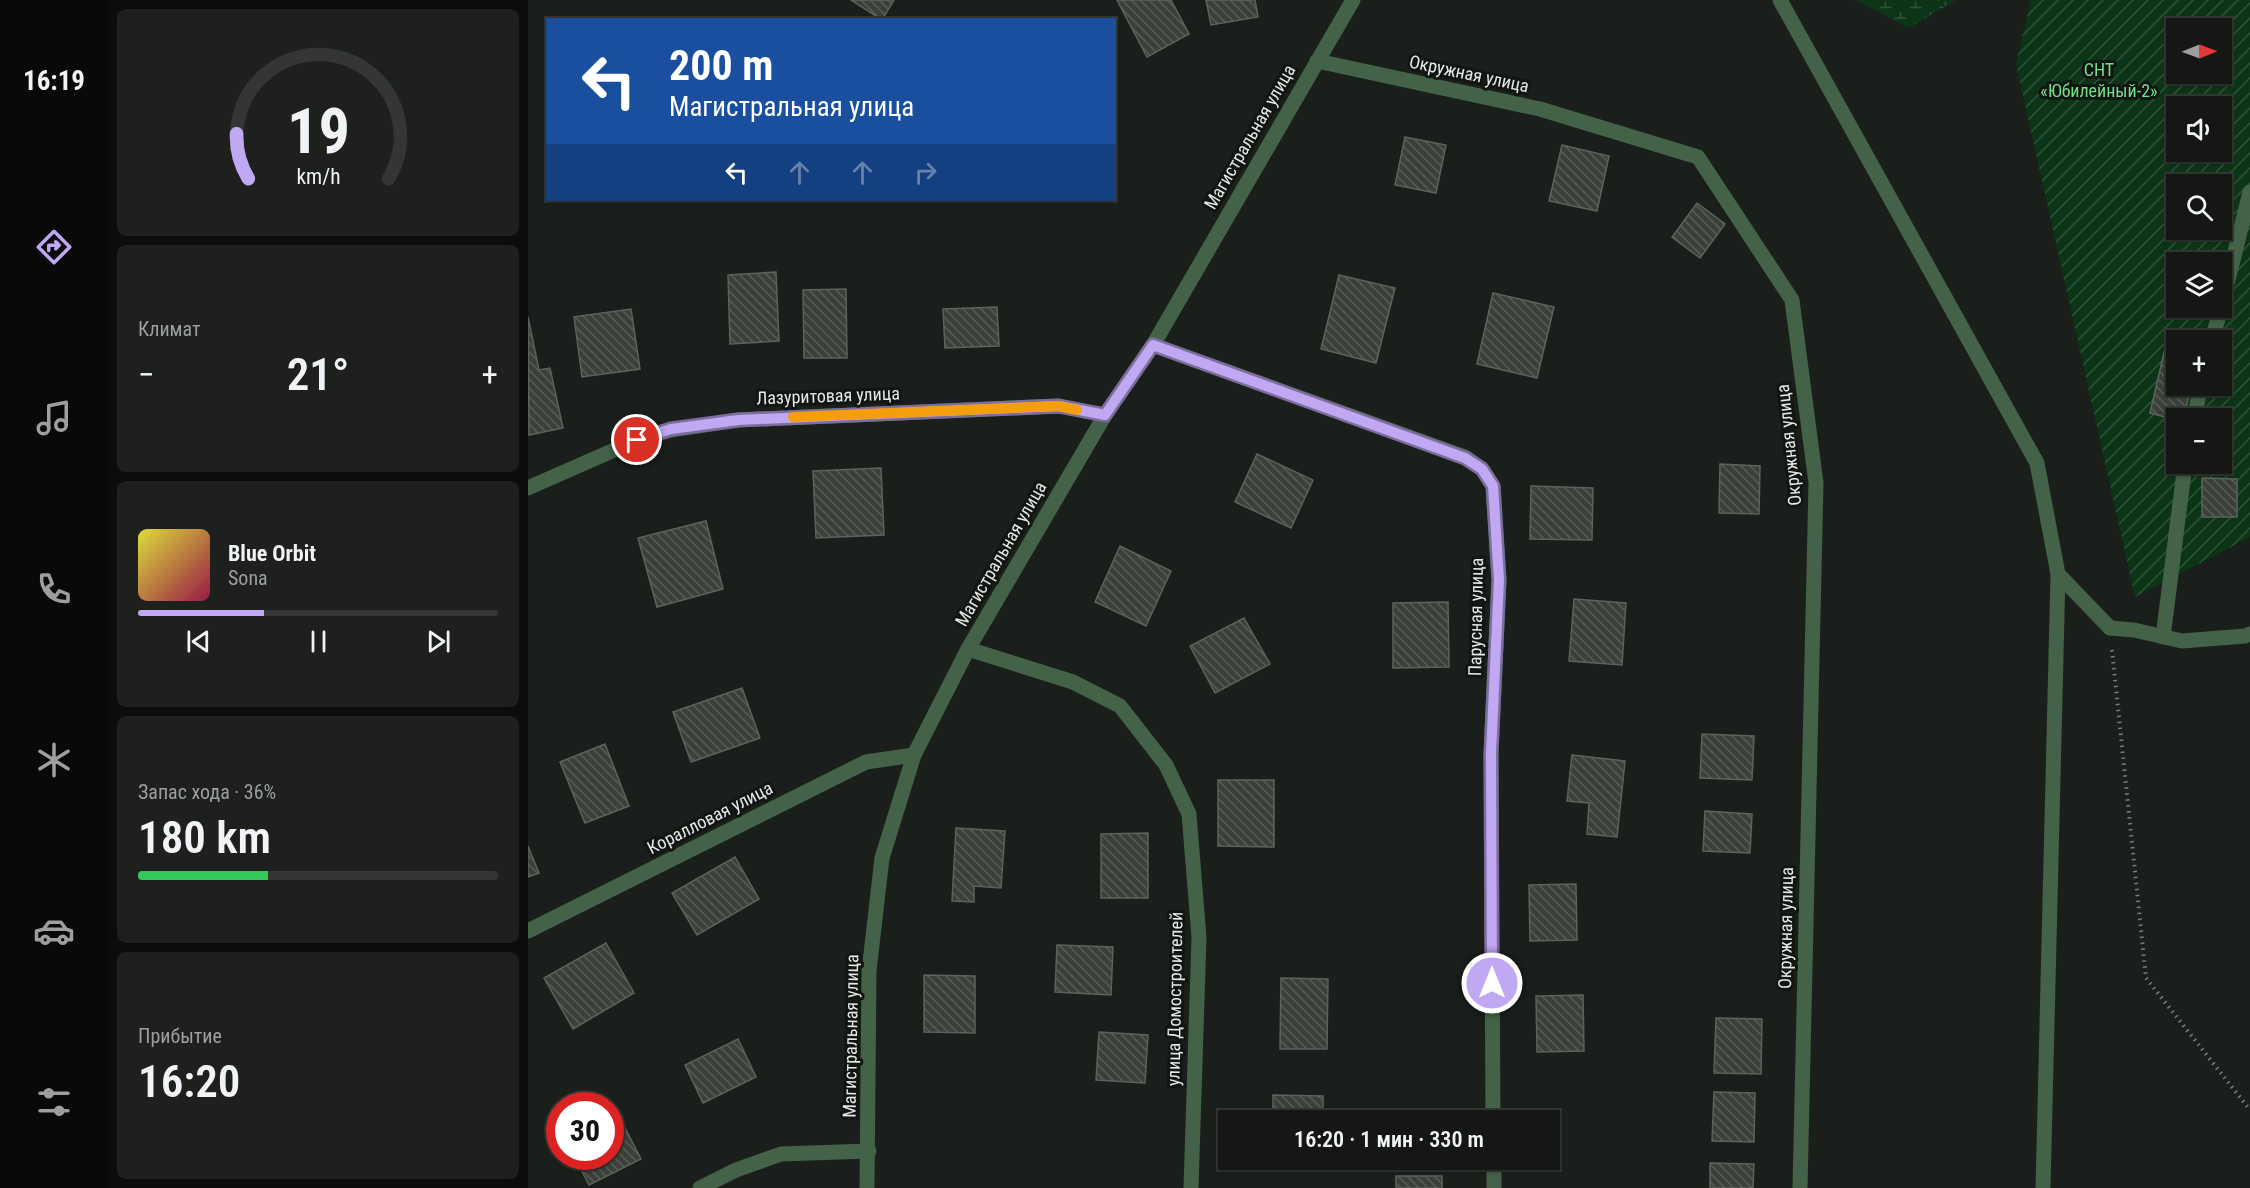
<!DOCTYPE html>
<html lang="ru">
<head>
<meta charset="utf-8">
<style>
	body { margin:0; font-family:"Roboto Condensed",sans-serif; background:#1d201d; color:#f1f3f6; height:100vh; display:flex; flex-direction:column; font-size:22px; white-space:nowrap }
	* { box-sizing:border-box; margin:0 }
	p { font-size:20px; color:#9d9fa0 }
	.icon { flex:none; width:33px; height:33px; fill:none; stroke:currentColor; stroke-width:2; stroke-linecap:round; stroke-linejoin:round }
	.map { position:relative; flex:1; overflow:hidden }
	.drawer { display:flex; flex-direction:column; gap:9px; padding:9px; background:#0b0d0b; width:420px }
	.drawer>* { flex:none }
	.hud { position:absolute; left:18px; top:18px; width:570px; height:183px; border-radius:0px; box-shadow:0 2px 4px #0004,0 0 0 2px #333634; background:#1a4fa0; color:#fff; overflow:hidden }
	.needle { width:39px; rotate:89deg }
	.controls { position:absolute; left:1638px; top:18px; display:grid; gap:12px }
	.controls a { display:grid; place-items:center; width:66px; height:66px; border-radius:0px; background:#141714; box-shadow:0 2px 4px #0004,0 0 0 2px #333634; font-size:30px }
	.speed { position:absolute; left:18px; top:1092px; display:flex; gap:12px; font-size:30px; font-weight:700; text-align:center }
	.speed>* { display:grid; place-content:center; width:78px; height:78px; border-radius:50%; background:#141714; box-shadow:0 2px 4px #0004,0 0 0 2px #333634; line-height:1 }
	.speed .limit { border:9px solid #d22; background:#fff; color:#111 }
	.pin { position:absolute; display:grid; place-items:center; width:51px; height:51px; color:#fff; margin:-26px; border:3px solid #fff; border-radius:50%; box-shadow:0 2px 6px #0007 }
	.me { position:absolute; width:66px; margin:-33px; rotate:0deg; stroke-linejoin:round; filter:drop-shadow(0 0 4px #0008) }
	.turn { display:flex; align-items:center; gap:21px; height:126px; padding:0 24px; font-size:27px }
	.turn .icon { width:78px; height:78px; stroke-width:2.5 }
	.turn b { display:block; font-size:42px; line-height:51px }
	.lanes { display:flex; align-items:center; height:57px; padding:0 24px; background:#0003; justify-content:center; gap:30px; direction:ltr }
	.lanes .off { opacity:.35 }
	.big { font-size:45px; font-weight:600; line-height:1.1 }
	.drawer .widget { flex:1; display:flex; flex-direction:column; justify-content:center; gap:9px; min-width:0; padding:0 21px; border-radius:9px; background:#1d201d }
	.drawer .dial { align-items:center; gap:0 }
	.dial svg { height:156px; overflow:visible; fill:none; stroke:#333634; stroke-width:7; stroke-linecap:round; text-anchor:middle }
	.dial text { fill:#f1f3f6; stroke:none }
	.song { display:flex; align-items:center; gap:18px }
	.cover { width:72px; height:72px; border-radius:9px; background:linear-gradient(135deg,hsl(60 70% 55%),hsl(340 70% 35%)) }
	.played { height:6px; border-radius:3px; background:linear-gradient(90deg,#c0a8f3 35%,#333634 35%) }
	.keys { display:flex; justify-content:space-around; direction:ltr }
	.heat { display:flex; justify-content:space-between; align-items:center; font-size:33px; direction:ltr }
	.charge { height:9px; border-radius:4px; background:linear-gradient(90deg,#34c759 36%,#333634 0) }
	.trip { position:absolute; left:690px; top:1110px; width:342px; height:60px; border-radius:0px; background:#141714; box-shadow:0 2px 4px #0004,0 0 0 2px #333634; font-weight:600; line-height:60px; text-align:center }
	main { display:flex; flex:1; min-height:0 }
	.tabs { display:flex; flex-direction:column; width:108px; justify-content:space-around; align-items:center; background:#080908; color:#9d9fa0 }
	.tabs .icon { width:42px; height:42px }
	.tabs .on { color:#c0a8f3 }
	.tabs b { font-size:27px; color:#f1f3f6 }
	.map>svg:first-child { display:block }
	.wetland { fill:url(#wetland-marsh) }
	.garden { fill:url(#garden-furrows); fill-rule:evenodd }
	.building { fill:url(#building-back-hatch); stroke:#5c625d; stroke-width:1.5 }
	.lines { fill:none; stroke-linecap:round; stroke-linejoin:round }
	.path { stroke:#797d7a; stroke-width:4; stroke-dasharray:1.5 4.5; stroke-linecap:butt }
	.lane { stroke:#436247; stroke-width:15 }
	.street { stroke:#436247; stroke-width:15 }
	.route-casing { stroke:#7d6d9e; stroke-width:15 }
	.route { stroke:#c0a8f3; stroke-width:10 }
	.slow { stroke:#f59e0b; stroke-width:10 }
	.labels { text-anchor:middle; stroke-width:6; stroke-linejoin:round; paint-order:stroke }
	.park-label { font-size:18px; fill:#74de89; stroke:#111612 }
	.street-label { font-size:18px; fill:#e6e9e6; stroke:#111612 }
</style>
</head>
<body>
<main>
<nav class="tabs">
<b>16:19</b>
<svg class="icon on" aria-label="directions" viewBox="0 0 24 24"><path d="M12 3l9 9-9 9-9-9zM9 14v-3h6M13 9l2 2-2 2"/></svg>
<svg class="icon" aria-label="music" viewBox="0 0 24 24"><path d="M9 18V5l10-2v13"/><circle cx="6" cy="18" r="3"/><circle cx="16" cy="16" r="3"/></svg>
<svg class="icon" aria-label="phone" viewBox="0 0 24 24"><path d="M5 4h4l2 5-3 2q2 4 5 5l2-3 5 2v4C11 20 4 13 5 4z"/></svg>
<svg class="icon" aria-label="climate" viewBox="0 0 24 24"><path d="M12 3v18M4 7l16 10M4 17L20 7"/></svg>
<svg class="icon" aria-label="car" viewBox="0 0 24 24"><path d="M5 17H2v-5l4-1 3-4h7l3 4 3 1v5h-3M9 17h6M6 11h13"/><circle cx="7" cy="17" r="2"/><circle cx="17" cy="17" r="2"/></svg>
<svg class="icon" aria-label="filters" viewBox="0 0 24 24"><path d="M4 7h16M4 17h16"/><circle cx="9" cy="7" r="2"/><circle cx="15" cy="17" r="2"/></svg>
</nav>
<section class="drawer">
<div class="widget dial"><svg viewBox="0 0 100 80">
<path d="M14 69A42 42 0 1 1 86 69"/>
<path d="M14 69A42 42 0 0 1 8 46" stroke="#c0a8f3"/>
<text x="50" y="56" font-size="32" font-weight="700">19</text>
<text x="50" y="72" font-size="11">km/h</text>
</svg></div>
<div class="widget"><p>Климат</p>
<div class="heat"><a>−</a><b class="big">21°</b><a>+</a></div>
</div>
<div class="widget">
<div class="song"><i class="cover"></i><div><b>Blue Orbit</b><p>Sona</p></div></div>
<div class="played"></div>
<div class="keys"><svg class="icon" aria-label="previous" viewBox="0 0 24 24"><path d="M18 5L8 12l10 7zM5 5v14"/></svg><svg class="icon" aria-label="pause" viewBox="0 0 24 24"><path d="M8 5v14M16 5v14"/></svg><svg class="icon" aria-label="next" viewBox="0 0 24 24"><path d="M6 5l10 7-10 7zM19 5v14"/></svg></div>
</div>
<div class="widget"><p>Запас хода · 36%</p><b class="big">180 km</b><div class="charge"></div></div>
<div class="widget"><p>Прибытие</p><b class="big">16:20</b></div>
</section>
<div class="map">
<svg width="1722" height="1188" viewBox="0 0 1722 1188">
	<defs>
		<pattern id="wetland-marsh" width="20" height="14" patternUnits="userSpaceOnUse" patternTransform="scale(1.5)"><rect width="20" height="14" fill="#0c3517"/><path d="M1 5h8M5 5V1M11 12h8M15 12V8" fill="none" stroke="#2f5239"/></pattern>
		<pattern id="garden-furrows" width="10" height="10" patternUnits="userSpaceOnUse" patternTransform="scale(1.5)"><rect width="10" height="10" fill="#0c3517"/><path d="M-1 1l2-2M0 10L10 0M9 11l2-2" fill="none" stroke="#2f5239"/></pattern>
		<pattern id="building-back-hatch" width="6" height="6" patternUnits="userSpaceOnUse" patternTransform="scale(1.5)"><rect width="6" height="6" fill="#3b403b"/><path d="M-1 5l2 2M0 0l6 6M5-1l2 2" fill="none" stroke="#575c57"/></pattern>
	</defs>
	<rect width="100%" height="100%" fill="#1a1f1b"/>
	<!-- wetland -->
	<path class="wetland" d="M1327 0H1428L1381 28Z"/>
	<!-- garden -->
	<path class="garden" d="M1503 0H1722V537L1607 597 1488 64ZM1648 28H1694V74H1648ZM1648 106H1694V152H1648ZM1648 184H1694V230H1648ZM1648 262H1694V308H1648ZM1648 340H1694V386H1648ZM1648 418H1694V464H1648Z"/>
	<!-- building -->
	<g class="building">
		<path d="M323 0H366L354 20Z"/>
		<path d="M589 0H643L661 34 619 57Z"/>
		<path d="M678 0H727L730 17 683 25Z"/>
		<path d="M877 137 918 145 908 193 867 185Z"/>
		<path d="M1034 145 1081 156 1069 211 1021 201Z"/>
		<path d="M1169 203 1197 224 1172 258 1144 237Z"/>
		<path d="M248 272 251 341 202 344 200 275Z"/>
		<path d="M811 275 867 288 848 363 793 349Z"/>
		<path d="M318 289 319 358H276L275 290Z"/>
		<path d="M965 293 1026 307 1009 378 949 364Z"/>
		<path d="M469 307 471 346 417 348 415 309Z"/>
		<path d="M103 309 112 369 54 377 46 317Z"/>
		<path d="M0 317 11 370 22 368 35 428 1 435Z"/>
		<path d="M1638 344 1648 347V386H1663L1656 418 1648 420 1622 413Z"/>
		<path d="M729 454 785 480 763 528 707 502Z"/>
		<path d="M1192 464 1232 466 1231 514 1191 513Z"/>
		<path d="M353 468 356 535 288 538 285 471Z"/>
		<path d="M1674 478 1709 479V517H1674Z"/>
		<path d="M1003 486 1065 488 1064 540 1002 539Z"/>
		<path d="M178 521 195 589 129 607 110 538Z"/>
		<path d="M592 546 643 571 618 626 567 602Z"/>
		<path d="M1046 599 1098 603 1094 665 1041 661Z"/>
		<path d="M920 602 921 667 865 668V603Z"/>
		<path d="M716 618 742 664 687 693 662 646Z"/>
		<path d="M214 688 232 738 163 762 145 712Z"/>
		<path d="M1174 734 1226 736 1224 780 1172 778Z"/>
		<path d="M77 744 101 806 57 823 32 762Z"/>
		<path d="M1044 755 1097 761 1089 837 1059 834 1061 803 1039 801Z"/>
		<path d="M690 780H746V847L690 846Z"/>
		<path d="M1177 811 1224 814 1222 853 1175 851Z"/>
		<path d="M428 828 477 831 473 888 446 886V902L424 901Z"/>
		<path d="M620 833V898H573V834Z"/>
		<path d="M0 846 11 873 0 877Z"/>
		<path d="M207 857 231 899 169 935 144 893Z"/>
		<path d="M1048 884 1049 940 1002 941 1001 885Z"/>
		<path d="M78 943 106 993 45 1029 16 978Z"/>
		<path d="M529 945 585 947 583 995 527 992Z"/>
		<path d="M396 975 447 976V1033L396 1032Z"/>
		<path d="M753 978 800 979 799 1049H752Z"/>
		<path d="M1055 995 1056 1051 1009 1052 1008 996Z"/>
		<path d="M1188 1018 1234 1019 1233 1074 1186 1073Z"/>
		<path d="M571 1032 620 1035 617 1083 568 1080Z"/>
		<path d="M210 1039 228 1077 175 1103 157 1065Z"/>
		<path d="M1186 1092 1227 1093 1226 1142 1184 1141Z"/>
		<path d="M745 1095 795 1096V1120H745Z"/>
		<path d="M95 1124 113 1159 61 1185 46 1156H82V1130Z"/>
		<path d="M1182 1163 1226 1164 1225 1188H1182Z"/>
		<rect x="868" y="1176" width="46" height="12"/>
	</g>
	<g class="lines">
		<!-- path -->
		<path class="path" d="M1584 650 1618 978 1722 1110"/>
		<!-- lane -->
		<g class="lane">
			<path d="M1252 0 1509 463 1530 574 1582 628"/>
			<path d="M1515 1188 1530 574"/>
		</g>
		<!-- street -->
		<g class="street">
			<path d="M789 61 1012 109 1170 157 1264 300 1288 483 1272 1188"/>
			<path d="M1694 304 1722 192"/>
			<path d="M1684 340 1693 308"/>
			<path d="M625 345 937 457 954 469 965 486 971 580 963 753 965 1120"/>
			<path d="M1666 418 1673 386"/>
			<path d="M0 488 109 440 143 430 210 420 530 406 577 415"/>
			<path d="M1582 628 1606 630 1654 641 1717 636 1722 634"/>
			<path d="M1635 637 1657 464"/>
			<path d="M440 649 545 682 592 706 638 765 661 814 671 937 663 1188"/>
			<path d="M0 931 338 762 386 755"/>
			<path d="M966 1160V1188"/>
			<path d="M172 1188 208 1170 253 1154 341 1151"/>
			<path d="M339 1188 341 971 354 858 386 755 440 649 577 415 625 345 825 0"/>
		</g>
	</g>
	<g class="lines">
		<defs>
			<path id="route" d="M109 440 143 429 210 420 531 406 577 415 625 345 937 458 954 469 965 486 971 580 963 753 964 983"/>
		</defs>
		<!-- route casing -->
		<use href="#route" class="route-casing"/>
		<!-- route -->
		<use href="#route" class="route"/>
		<!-- slow -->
		<path class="slow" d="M265 417 531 406 549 410"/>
	</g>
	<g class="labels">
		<!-- park labels -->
		<g class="park-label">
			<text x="1571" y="76">СНТ<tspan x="1571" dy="21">«Юбилейный-2»</tspan></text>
		</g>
		<!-- street labels -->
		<g class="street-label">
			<text transform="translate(941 74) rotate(12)" y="6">Окружная улица</text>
			<text transform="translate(722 137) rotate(-60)" y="6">Магистральная улица</text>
			<text transform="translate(300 396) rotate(-2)" y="6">Лазуритовая улица</text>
			<text transform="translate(1261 445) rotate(-96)" y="6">Окружная улица</text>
			<text transform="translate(473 554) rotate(-60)" y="6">Магистральная улица</text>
			<text transform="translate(948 617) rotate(-89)" y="6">Парусная улица</text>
			<text transform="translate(182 818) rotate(-27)" y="6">Коралловая улица</text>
			<text transform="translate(1258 928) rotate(-89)" y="6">Окружная улица</text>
			<text transform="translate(647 999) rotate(-89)" y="6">улица Домостроителей</text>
			<text transform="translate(323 1036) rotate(-89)" y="6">Магистральная улица</text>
		</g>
	</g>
</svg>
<div class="controls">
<a><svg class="needle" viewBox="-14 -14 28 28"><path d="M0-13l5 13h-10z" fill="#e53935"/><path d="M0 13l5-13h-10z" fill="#9d9fa0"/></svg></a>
<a><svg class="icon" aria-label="sound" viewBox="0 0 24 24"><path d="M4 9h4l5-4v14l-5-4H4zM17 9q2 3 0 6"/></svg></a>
<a><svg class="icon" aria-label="search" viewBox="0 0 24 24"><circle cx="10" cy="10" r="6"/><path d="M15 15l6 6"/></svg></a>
<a><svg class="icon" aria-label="layers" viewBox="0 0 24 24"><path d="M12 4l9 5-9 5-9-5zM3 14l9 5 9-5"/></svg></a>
<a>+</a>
<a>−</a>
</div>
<div class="speed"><div class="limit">30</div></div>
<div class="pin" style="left:109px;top:440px;background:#d93025"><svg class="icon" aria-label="arrive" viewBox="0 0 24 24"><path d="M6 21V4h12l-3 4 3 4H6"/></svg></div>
<svg class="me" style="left:964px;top:983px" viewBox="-20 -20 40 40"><circle r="17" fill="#c0a8f3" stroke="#fff" stroke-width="3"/><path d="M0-11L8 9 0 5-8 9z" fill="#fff"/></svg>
<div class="trip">16:20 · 1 мин · 330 m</div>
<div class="hud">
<div class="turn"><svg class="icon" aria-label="left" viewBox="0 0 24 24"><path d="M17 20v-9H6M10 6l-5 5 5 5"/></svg><div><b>200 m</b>Магистральная улица</div></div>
<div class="lanes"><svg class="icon" aria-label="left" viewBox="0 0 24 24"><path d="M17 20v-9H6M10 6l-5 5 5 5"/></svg><svg class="icon off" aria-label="ahead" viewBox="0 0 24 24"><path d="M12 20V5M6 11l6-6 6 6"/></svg><svg class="icon off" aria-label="ahead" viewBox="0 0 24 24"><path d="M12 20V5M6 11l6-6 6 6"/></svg><svg class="icon off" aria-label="right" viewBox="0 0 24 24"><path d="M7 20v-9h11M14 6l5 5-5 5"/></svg></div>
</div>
</div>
</main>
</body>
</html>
